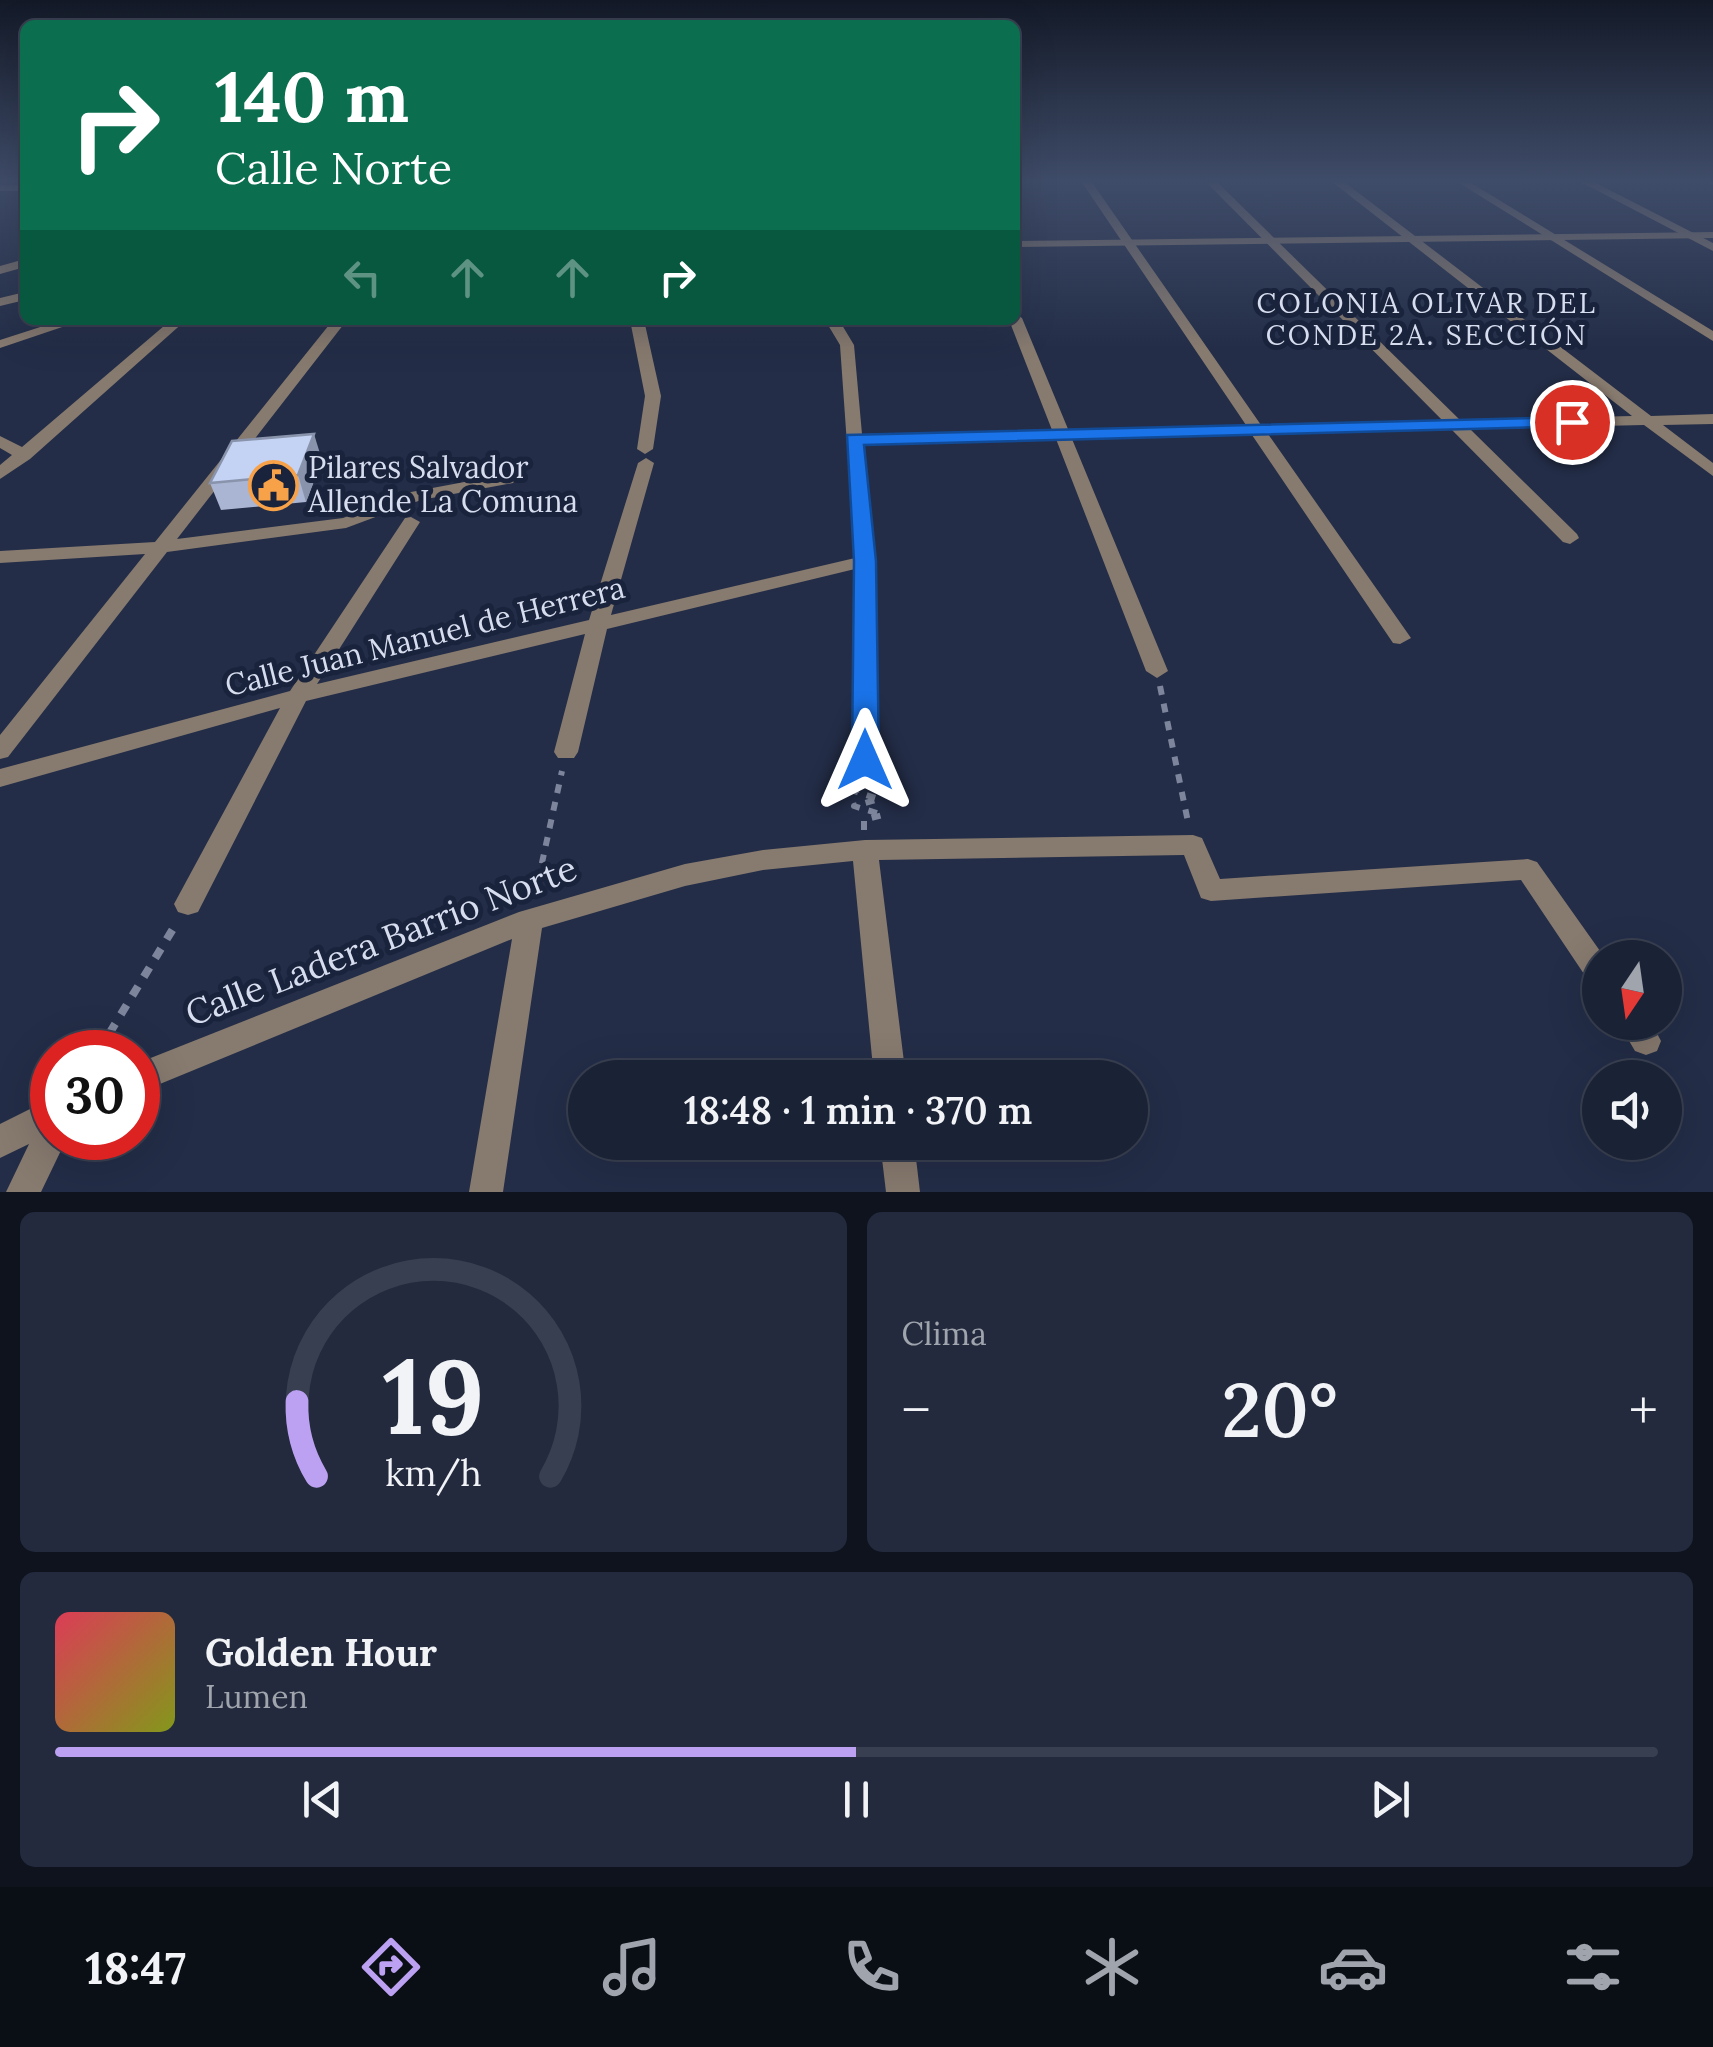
<!DOCTYPE html>
<html lang="es">
<head>
<meta charset="utf-8">
<style>
	body { margin:0; font-family:Lora,serif; background:#232a3d; color:#f1f3f6; height:100vh; display:flex; flex-direction:column; font-size:38px; white-space:nowrap }
	* { box-sizing:border-box; margin:0 }
	p { font-size:32px; color:#9fa4ad }
	.icon { flex:none; width:55px; height:55px; fill:none; stroke:currentColor; stroke-width:2; stroke-linecap:round; stroke-linejoin:round }
	.map { position:relative; height:1192px; overflow:hidden }
	.details { display:flex; flex-direction:column; gap:20px; padding:20px; background:#0e131d; flex:1 }
	.details>* { flex:none }
	.top-card { position:absolute; left:20px; top:20px; width:1000px; height:305px; border-radius:15px; box-shadow:0 10px 40px #0002,0 0 0 2px #383f50; background:#0b6e4f; color:#fff; overflow:hidden }
	.needle { width:65px; rotate:193deg }
	.controls { position:absolute; left:1582px; top:940px; display:grid; gap:20px }
	.controls a { display:grid; place-items:center; width:100px; height:100px; border-radius:50%; background:#1a2235; box-shadow:0 10px 40px #0002,0 0 0 2px #383f50; font-size:50px }
	.speed { position:absolute; left:30px; top:1030px; display:flex; gap:20px; font-size:50px; font-weight:700; text-align:center }
	.speed>* { display:grid; place-content:center; width:130px; height:130px; border-radius:50%; background:#1a2235; box-shadow:0 10px 40px #0002,0 0 0 2px #383f50; line-height:1 }
	.speed .limit { border:15px solid #d22; background:#fff; color:#111 }
	.pin { position:absolute; display:grid; place-items:center; width:85px; height:85px; color:#fff; margin:-42px; border:5px solid #fff; border-radius:50%; box-shadow:0 2px 10px #0007 }
	.me { position:absolute; width:110px; margin:-55px; rotate:0deg; stroke-linejoin:round; filter:drop-shadow(0 0 8px #0008) }
	.turn { display:flex; align-items:center; gap:35px; height:210px; padding:0 30px; font-size:45px }
	.turn .icon { width:130px; height:130px; stroke-width:2.5 }
	.turn b { display:block; font-size:70px; line-height:85px }
	.lanes { display:flex; align-items:center; height:95px; padding:0 30px; background:#0003; justify-content:center; gap:50px; direction:ltr }
	.lanes .off { opacity:.35 }
	.big { font-size:75px; font-weight:600; line-height:1.1 }
	.details .card { flex:1; display:flex; flex-direction:column; justify-content:center; gap:15px; min-width:0; padding:0 35px; border-radius:15px; background:#232a3d }
	.details .dial { align-items:center; gap:0 }
	.dial svg { height:260px; overflow:visible; fill:none; stroke:#383f50; stroke-width:7; stroke-linecap:round; text-anchor:middle }
	.dial text { fill:#f1f3f6; stroke:none }
	.song { display:flex; align-items:center; gap:30px }
	.cover { width:120px; height:120px; border-radius:15px; background:linear-gradient(135deg,hsl(350 70% 55%),hsl(70 70% 35%)) }
	.played { height:10px; border-radius:5px; background:linear-gradient(90deg,#bca0f2 50%,#383f50 50%) }
	.keys { display:flex; justify-content:space-around; direction:ltr }
	.heat { display:flex; justify-content:space-between; align-items:center; font-size:55px; direction:ltr }
	.details .tiles { flex:1; display:grid; gap:20px; grid-template-columns:1fr 1fr }
	.card:last-child { grid-column:span 2 }
	.trip { position:absolute; left:568px; top:1060px; width:580px; height:100px; border-radius:50px; background:#1a2235; box-shadow:0 10px 40px #0002,0 0 0 2px #383f50; font-weight:600; line-height:100px; text-align:center }
	.tab-bar { display:flex; height:160px; justify-content:space-around; align-items:center; background:#0a0e15; color:#9fa4ad }
	.tab-bar .icon { width:70px; height:70px }
	.tab-bar .current { color:#bca0f2 }
	.tab-bar b { font-size:45px; color:#f1f3f6 }
	.map>svg:first-child { display:block }
	.lines { fill:none; stroke-linecap:round; stroke-linejoin:round }
	.path-far1 { stroke:#7c859b; stroke-width:6; stroke-dasharray:9 9; stroke-linecap:butt }
	.path { stroke:#7c859b; stroke-width:8; stroke-dasharray:11 11; stroke-linecap:butt }
	.minor { fill:#877a6f; fill-rule:evenodd }
	.tertiary { fill:#877a6f; fill-rule:evenodd }
	.wall { fill:#a9b5d2 }
	.shaded-wall { fill:#8993ab }
	.building { fill:#c4d2f4; stroke:#8993ab; stroke-width:2.5 }
	.route { fill:#1a73e8; stroke:#114b97; stroke-width:2.5 }
	.labels { text-anchor:middle; stroke-width:10; stroke-linejoin:round; paint-order:stroke }
	.far-neighbourhood-label { font-size:28px; letter-spacing:2.5px; fill:#d6ddef; stroke:#1a233c }
	.poi-label { font-size:30px; fill:#d6ddef; stroke:#1a233c; text-anchor:start }
	.street-label { font-size:30px; fill:#d6ddef; stroke:#1a233c }
	.near-street-label { font-size:35px; fill:#d6ddef; stroke:#1a233c }
</style>
</head>
<body>
<div class="map">
<svg width="1713" height="1192" viewBox="0 0 1713 1192">
	<rect width="100%" height="100%" fill="#232d47"/>
	<g class="lines">
		<!-- path-far1 -->
		<g class="path-far1">
			<path d="M1160 686 1188 822"/>
			<path d="M864 830V820L883 815 854 806 879 799 854 791 894 779 885 771"/>
			<path d="M538 881 562 771"/>
		</g>
		<!-- path -->
		<g class="path">
			<path d="M535 893 538 878"/>
			<path d="M98 1052 176 924"/>
		</g>
		<!-- minor -->
		<g class="minor">
			<path d="M1081 181H1091L1261 425 1443 421 1205 181H1216L1460 420 1632 416 1331 181H1343L1651 416 1713 414V424L1663 425 1713 463V476L1644 425 1470 429 1577 534 1579 538 1570 544 1563 542 1452 430 1268 434 1411 638 1400 644 1393 643 1252 435 1072 439 1168 671 1157 678 1146 671 1056 439 863 444 875 561 877 759 873 765H857L853 759 855 569 607 629 578 752 574 758H558L554 752 585 634 306 701 198 912 188 915 178 912 174 904 280 708 0 787V769L290 691 405 518 411 517 420 522 317 684 589 620 638 463 646 458 654 463 611 615 855 558 840 345 825 320H839L854 345 862 434 1052 430 1009 320H1015V314L1022 318 1068 429 1246 425Z"/>
			<path d="M1456 181H1468L1713 331V341Z"/>
			<path d="M1579 181H1592L1713 243V251Z"/>
			<path d="M1706 181H1713V185Z"/>
			<path d="M25 259V267L0 274V266Z"/>
			<path d="M25 292V300L0 306V298Z"/>
			<path d="M171 320H186L30 459 0 479V465L12 455 0 448V436L22 447Z"/>
			<path d="M333 320H347L177 539 343 518 411 492 507 474 516 479 513 483 421 500 346 528 167 552 8 757 0 759V735L145 554 0 563V551L155 542Z"/>
			<path d="M630 320H644L661 396 653 449 645 454 637 449 645 396Z"/>
			<path d="M1193 835 1202 838 1220 879 1528 859 1537 862 1605 958H1600V986L1590 983 1521 880 1211 901 1201 898 1184 855 879 860 906 1078H874L853 861 763 870 685 886 542 928 503 1192H469L512 939 138 1093V1063L519 912 685 864 763 850 865 840Z"/>
			<path d="M1618 1022H1651L1661 1041 1657 1051 1646 1055 1635 1051Z"/>
			<path d="M52 1098V1138H67L41 1192H6L29 1144 0 1158V1124Z"/>
			<path d="M880 1142H914L920 1192H886Z"/>
		</g>
		<!-- tertiary -->
		<g class="tertiary">
			<rect x="0" y="185" width="25" height="6"/>
			<path d="M1713 232V238L1015 247V241Z"/>
			<path d="M62 320H83L0 348V340Z"/>
		</g>
	</g>
	<!-- wall -->
	<path class="wall" d="M322 460 306 502 221 510 210 483Z"/>
	<!-- shaded-wall -->
	<path class="shaded-wall" d="M314 434 322 460 306 502 298 475Z"/>
	<!-- building -->
	<path class="building" d="M314 434 298 475 210 483 232 441Z"/>
	<!-- sky -->
	<linearGradient id="sky" x2="0" y2="1"><stop stop-color="#131927"/><stop offset="0.52" stop-color="#3f4c69"/><stop offset="1" stop-color="#3f4c69" stop-opacity="0"/></linearGradient>
	<rect width="1713" height="348" fill="url(#sky)"/>
	<!-- route -->
	<path class="route" d="M1572 417 1578 418V426L864 445 876 561 879 760 875 766H856L852 760 854 561 847 435Z"/>
	<!-- icons -->
	<defs>
		<symbol id="civic-ring" viewBox="-11 -11 22 22"><circle r="9.5" fill="#1a233c" stroke="#f7a149" stroke-width="1.5"/><path d="M-.6-6.5H3V-4.5H.6V-3L4-1V1h2V6H-6V1h2V-1L-.6-3ZM-1.2 2.5V6h2.4V2.5Z" fill="#f7a149"/></symbol>
	</defs>
	<g fill-rule="evenodd">
		<use href="#civic-ring" x="246" y="458" width="55" height="55"/>
	</g>
	<g class="labels">
		<!-- far-neighbourhood labels -->
		<g class="far-neighbourhood-label">
			<text x="1427" y="313">COLONIA OLIVAR DEL<tspan x="1427" dy="32">CONDE 2A. SECCIÓN</tspan></text>
		</g>
		<!-- poi labels -->
		<g class="poi-label">
			<text x="308" y="478">Pilares Salvador<tspan x="308" dy="34">Allende La Comuna</tspan></text>
		</g>
		<!-- street labels -->
		<g class="street-label">
			<text transform="translate(425 637) rotate(-14)" y="10">Calle Juan Manuel de Herrera</text>
		</g>
		<!-- near-street labels -->
		<g class="near-street-label">
			<text transform="translate(381 941) rotate(-21)" y="12">Calle Ladera Barrio Norte</text>
		</g>
	</g>
</svg>
<div class="controls">
<a><svg class="needle" viewBox="-14 -14 28 28"><path d="M0-13l5 13h-10z" fill="#e53935"/><path d="M0 13l5-13h-10z" fill="#9fa4ad"/></svg></a>
<a><svg class="icon" aria-label="sound" viewBox="0 0 24 24"><path d="M4 9h4l5-4v14l-5-4H4zM17 9q2 3 0 6"/></svg></a>
</div>
<div class="speed"><div class="limit">30</div></div>
<div class="pin" style="left:1572px;top:422px;background:#d93025"><svg class="icon" aria-label="arrive" viewBox="0 0 24 24"><path d="M6 21V4h12l-3 4 3 4H6"/></svg></div>
<svg class="me" style="left:865px;top:760px" viewBox="-20 -20 40 40"><path d="M0-17L14 15 0 8-14 15z" fill="#1a73e8" stroke="#fff" stroke-width="4"/></svg>
<div class="trip">18:48 · 1 min · 370 m</div>
<div class="top-card">
<div class="turn"><svg class="icon" aria-label="right" viewBox="0 0 24 24"><path d="M7 20v-9h11M14 6l5 5-5 5"/></svg><div><b>140 m</b>Calle Norte</div></div>
<div class="lanes"><svg class="icon off" aria-label="left" viewBox="0 0 24 24"><path d="M17 20v-9H6M10 6l-5 5 5 5"/></svg><svg class="icon off" aria-label="ahead" viewBox="0 0 24 24"><path d="M12 20V5M6 11l6-6 6 6"/></svg><svg class="icon off" aria-label="ahead" viewBox="0 0 24 24"><path d="M12 20V5M6 11l6-6 6 6"/></svg><svg class="icon" aria-label="right" viewBox="0 0 24 24"><path d="M7 20v-9h11M14 6l5 5-5 5"/></svg></div>
</div>
</div>
<section class="details">
<div class="tiles">
<div class="card dial"><svg viewBox="0 0 100 80">
<path d="M14 69A42 42 0 1 1 86 69"/>
<path d="M14 69A42 42 0 0 1 8 46" stroke="#bca0f2"/>
<text x="50" y="56" font-size="32" font-weight="700">19</text>
<text x="50" y="72" font-size="11">km/h</text>
</svg></div>
<div class="card"><p>Clima</p>
<div class="heat"><a>−</a><b class="big">20°</b><a>+</a></div>
</div>
<div class="card">
<div class="song"><i class="cover"></i><div><b>Golden Hour</b><p>Lumen</p></div></div>
<div class="played"></div>
<div class="keys"><svg class="icon" aria-label="previous" viewBox="0 0 24 24"><path d="M18 5L8 12l10 7zM5 5v14"/></svg><svg class="icon" aria-label="pause" viewBox="0 0 24 24"><path d="M8 5v14M16 5v14"/></svg><svg class="icon" aria-label="next" viewBox="0 0 24 24"><path d="M6 5l10 7-10 7zM19 5v14"/></svg></div>
</div>
</div>
</section>
<nav class="tab-bar">
<b>18:47</b>
<svg class="icon current" aria-label="directions" viewBox="0 0 24 24"><path d="M12 3l9 9-9 9-9-9zM9 14v-3h6M13 9l2 2-2 2"/></svg>
<svg class="icon" aria-label="music" viewBox="0 0 24 24"><path d="M9 18V5l10-2v13"/><circle cx="6" cy="18" r="3"/><circle cx="16" cy="16" r="3"/></svg>
<svg class="icon" aria-label="phone" viewBox="0 0 24 24"><path d="M5 4h4l2 5-3 2q2 4 5 5l2-3 5 2v4C11 20 4 13 5 4z"/></svg>
<svg class="icon" aria-label="climate" viewBox="0 0 24 24"><path d="M12 3v18M4 7l16 10M4 17L20 7"/></svg>
<svg class="icon" aria-label="car" viewBox="0 0 24 24"><path d="M5 17H2v-5l4-1 3-4h7l3 4 3 1v5h-3M9 17h6M6 11h13"/><circle cx="7" cy="17" r="2"/><circle cx="17" cy="17" r="2"/></svg>
<svg class="icon" aria-label="filters" viewBox="0 0 24 24"><path d="M4 7h16M4 17h16"/><circle cx="9" cy="7" r="2"/><circle cx="15" cy="17" r="2"/></svg>
</nav>
</body>
</html>
